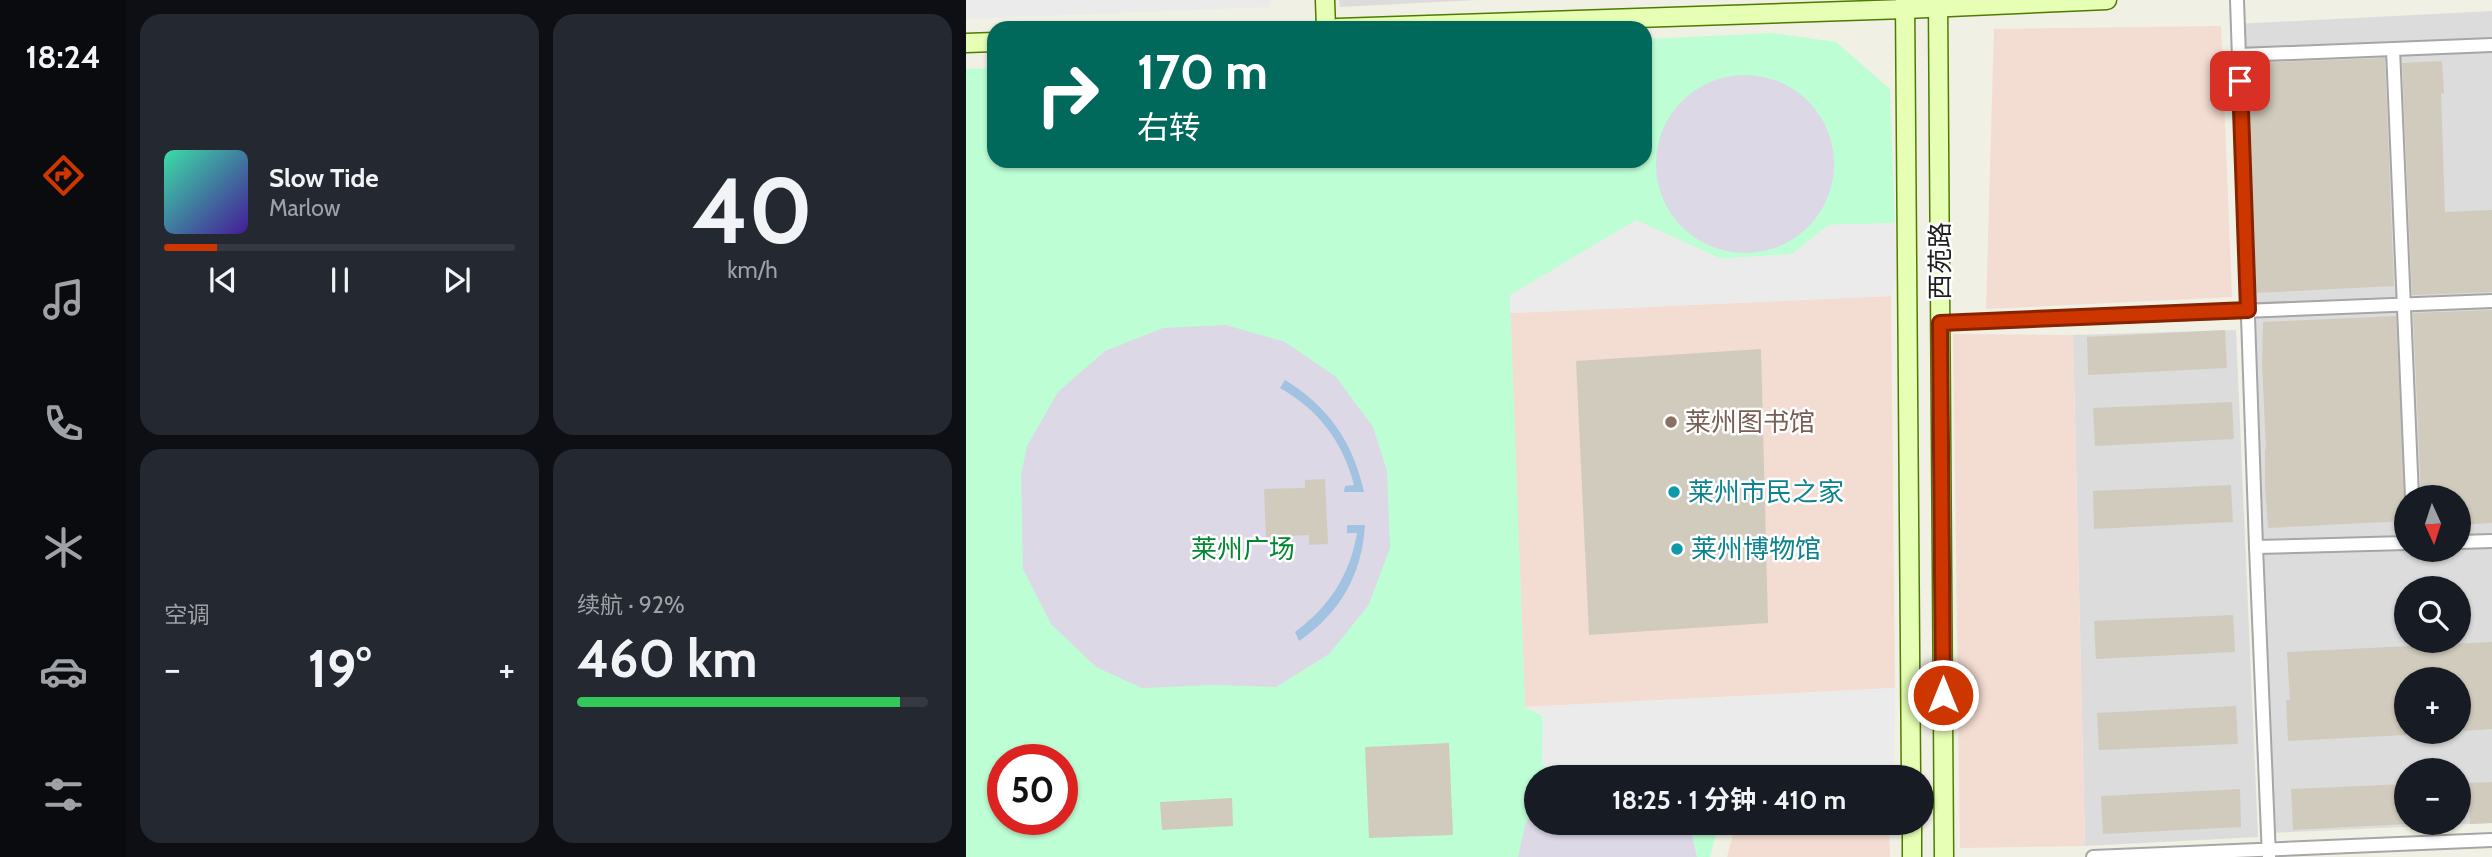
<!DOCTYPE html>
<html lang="zh">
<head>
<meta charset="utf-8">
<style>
	body { margin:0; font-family:Cabin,"Noto Sans SC",sans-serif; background:#242831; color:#f1f3f6; height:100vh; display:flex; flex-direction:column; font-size:26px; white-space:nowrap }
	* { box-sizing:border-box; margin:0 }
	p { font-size:23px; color:#9ea1a6 }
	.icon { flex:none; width:38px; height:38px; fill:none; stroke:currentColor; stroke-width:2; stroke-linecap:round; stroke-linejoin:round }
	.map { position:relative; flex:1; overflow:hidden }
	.details { display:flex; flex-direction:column; gap:14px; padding:14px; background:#0d0f14; width:840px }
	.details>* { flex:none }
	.guide { position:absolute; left:21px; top:21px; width:665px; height:147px; border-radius:21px; box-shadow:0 2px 5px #0004; background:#00695c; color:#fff; overflow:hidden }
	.needle { width:46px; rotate:177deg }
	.controls { position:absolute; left:1428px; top:485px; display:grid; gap:14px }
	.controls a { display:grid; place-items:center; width:77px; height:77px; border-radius:50%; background:#171b24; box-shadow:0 2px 5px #0004; font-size:35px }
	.speed { position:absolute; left:21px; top:744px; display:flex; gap:14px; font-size:35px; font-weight:700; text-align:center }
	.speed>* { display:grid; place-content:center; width:91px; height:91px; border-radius:50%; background:#171b24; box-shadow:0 2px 5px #0004; line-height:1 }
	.speed .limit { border:10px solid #d22; background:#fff; color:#111 }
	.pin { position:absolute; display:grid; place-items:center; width:60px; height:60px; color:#fff; margin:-30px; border-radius:14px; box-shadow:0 4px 10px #0006 }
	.me { position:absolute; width:77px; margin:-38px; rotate:0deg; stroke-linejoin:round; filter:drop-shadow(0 0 5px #0008) }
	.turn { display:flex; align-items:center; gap:24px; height:147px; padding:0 35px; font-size:32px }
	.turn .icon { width:91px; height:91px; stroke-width:2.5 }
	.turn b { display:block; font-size:49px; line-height:60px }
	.big { font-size:52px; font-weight:700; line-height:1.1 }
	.details .widget { flex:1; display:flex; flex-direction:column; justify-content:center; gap:10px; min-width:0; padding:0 24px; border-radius:21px; background:#242831 }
	.details .dial { align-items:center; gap:0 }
	.dial b { font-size:91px; line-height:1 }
	.song { display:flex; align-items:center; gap:21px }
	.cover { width:84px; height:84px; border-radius:10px; background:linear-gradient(135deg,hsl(160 70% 55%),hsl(260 70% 35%)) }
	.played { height:7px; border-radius:4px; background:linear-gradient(90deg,#ce3600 15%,#363941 15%) }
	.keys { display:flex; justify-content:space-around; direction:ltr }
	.heat { display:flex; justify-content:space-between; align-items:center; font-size:38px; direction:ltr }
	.charge { height:10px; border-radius:5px; background:linear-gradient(90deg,#34c759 92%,#363941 0) }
	.details .tiles { flex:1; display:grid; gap:14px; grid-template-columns:repeat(2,1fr) }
	.trip { position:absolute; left:558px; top:765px; width:410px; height:70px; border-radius:35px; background:#171b24; box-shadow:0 2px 5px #0004; font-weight:700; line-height:70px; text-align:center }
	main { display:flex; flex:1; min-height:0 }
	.dock { display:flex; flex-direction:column; width:126px; justify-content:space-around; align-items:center; background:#090b0e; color:#9ea1a6 }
	.dock .icon { width:49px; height:49px }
	.dock .on { color:#ce3600 }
	.dock b { font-size:32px; color:#f1f3f6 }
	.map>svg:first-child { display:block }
	.residential { fill:#dddcdc; fill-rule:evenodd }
	.commercial { fill:#f3dcd2 }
	.park { fill:#befed4; fill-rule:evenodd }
	.parking { fill:#ebebeb }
	.plaza { fill:#dcd8e6 }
	.water { fill:#a1c2e1 }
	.building { fill:#d1cbbd }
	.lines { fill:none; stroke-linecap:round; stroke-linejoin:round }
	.street-casing { stroke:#a6a6a6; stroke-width:16 }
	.secondary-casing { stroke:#4e7c00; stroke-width:21 }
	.street { stroke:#fff; stroke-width:12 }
	.secondary { stroke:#e7feb5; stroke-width:18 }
	.route-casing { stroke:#862300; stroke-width:18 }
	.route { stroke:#ce3600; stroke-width:12 }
	.education-dot { fill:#8d6e63; stroke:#fff; stroke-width:2.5 }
	.culture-dot { fill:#0f9aa8; stroke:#fff; stroke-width:2.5 }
	.labels { text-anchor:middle; stroke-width:5; stroke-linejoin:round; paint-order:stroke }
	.street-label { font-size:26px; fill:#1f1f1f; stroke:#fff }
	.education-label { font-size:26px; fill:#785e54; stroke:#fff; text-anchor:start }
	.culture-label { font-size:26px; fill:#0d838f; stroke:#fff; text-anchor:start }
	.park-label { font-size:26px; fill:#038731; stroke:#fff }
</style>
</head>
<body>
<main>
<nav class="dock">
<b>18:24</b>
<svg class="icon on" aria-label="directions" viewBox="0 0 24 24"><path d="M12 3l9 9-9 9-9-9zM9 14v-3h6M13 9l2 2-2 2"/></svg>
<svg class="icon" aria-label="music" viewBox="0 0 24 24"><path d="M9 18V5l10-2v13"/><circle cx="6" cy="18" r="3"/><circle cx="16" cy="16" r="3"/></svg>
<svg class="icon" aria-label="phone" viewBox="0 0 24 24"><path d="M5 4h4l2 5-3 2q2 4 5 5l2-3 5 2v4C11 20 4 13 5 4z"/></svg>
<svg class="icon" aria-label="climate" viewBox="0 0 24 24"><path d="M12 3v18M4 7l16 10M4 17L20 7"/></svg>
<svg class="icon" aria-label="car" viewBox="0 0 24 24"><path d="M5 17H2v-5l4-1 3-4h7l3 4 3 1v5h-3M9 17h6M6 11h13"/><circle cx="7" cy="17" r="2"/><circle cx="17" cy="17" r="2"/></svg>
<svg class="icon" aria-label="filters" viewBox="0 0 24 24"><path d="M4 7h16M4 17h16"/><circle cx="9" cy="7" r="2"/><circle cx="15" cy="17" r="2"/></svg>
</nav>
<section class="details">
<div class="tiles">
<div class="widget">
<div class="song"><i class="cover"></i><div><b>Slow Tide</b><p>Marlow</p></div></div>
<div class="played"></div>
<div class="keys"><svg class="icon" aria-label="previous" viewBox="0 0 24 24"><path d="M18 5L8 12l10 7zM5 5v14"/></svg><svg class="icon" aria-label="pause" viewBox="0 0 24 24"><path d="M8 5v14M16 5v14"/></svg><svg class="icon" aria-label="next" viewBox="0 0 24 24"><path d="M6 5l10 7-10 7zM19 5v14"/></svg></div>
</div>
<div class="widget dial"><b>40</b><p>km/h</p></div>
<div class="widget"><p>空调</p>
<div class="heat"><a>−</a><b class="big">19°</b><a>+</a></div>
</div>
<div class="widget"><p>续航 · 92%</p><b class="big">460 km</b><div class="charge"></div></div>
</div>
</section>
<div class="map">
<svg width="1526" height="857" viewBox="0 0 1526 857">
	<rect width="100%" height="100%" fill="#f1f0e4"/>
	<!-- residential -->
	<g class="residential">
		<path d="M373 0H512L374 7Z"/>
		<path d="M1526 11V823L1304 833 1268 24ZM1440 497H1493V550H1440ZM1440 588H1493V640H1440ZM1440 679H1493V732H1440ZM1440 770H1493V822H1440Z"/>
		<path d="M1270 330 1292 837 1119 846 1107 335Z"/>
	</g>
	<!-- commercial -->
	<g class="commercial">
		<path d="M1255 26 1266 297 1020 309 1028 29Z"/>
		<path d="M925 296 929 688 559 707 544 313Z"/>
		<path d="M987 334 1107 335 1119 846 994 848Z"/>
		<path d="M770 823H923L924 857H761Z"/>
	</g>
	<!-- park -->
	<path class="park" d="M806 33 870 42 924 89 929 223 863 225 826 254 749 259 544 295 559 707 577 716 576 764 590 777H570V822L753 823 744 857H0V69L28 68V161H679V39ZM37 760H96V819H37Z"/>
	<!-- parking -->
	<g class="parking">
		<path d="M0 0H304V7L0 19Z"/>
		<path d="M670 220 756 259 826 254 863 225 929 223 930 278 925 296 544 313V295Z"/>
		<path d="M929 688 928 777H672L655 771 625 772 612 777H590L576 764 577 716 559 707Z"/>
	</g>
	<!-- plaza -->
	<g class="plaza">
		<circle cx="779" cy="164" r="89"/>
		<path d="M260 325 319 342 370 377 407 427 421 471 424 548 402 606 363 654 310 687 247 685 176 688 130 667 85 624 57 569 55 475 61 446 92 392 139 351 197 328Z"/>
		<path d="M570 807V822L723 823 731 857H552L559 825Z"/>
	</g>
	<!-- water -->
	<g class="water">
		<path d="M319 380C362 406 387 442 398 492H378L379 486 388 485C377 442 353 410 314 388Z"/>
		<path d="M381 525H399C396 575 374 613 333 641L329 632C363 607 384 575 391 533H381Z"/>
	</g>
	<!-- building -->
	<g class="building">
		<path d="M1419 58 1428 286 1290 293 1283 63Z"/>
		<path d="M1476 61 1478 93 1475 94 1479 212 1526 210V292L1446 295 1436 63Z"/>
		<path d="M1526 310V523L1493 525V497H1455L1447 313Z"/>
		<path d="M1430 316 1440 521 1302 528 1299 487V449H1300L1296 365 1297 322Z"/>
		<path d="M1259 330 1261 368 1122 375 1121 337Z"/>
		<path d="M795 349 802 623 623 635 610 361Z"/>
		<path d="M1266 402 1268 439 1129 446 1127 408Z"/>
		<path d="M359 479 362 544 343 545V535L300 537 298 489 339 488V480Z"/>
		<path d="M1265 485 1267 522 1128 529 1127 491Z"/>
		<path d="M1267 615 1269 652 1130 659 1128 621Z"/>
		<path d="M1526 642V729L1497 731 1495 679H1440V735L1322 741 1320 700H1324L1321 652Z"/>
		<path d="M1270 706 1272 744 1133 750 1131 713Z"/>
		<path d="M483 743 487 835 403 838 399 747Z"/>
		<path d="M1526 782V823L1504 824 1502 783Z"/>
		<path d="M1440 784V824L1327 830 1325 789Z"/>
		<path d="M1274 789 1275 827 1137 834 1135 796Z"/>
		<path d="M266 798 267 826 196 830 194 802Z"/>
	</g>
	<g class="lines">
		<defs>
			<g id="street">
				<path d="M1271 0 1290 547 1440 543"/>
				<path d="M1427 49 1526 45"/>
				<path d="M1273 55 1427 49 1446 497"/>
				<path d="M974 323 1526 301"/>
				<path d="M1493 542 1526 541"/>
				<path d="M1290 547 1303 857"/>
				<path d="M1127 857 1526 840"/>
			</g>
			<g id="secondary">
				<path d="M359 0 360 28"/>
				<path d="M939 0 945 777"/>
				<path d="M972 0 978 857"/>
				<path d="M371 28 939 9 1141 0"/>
				<path d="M0 43 28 42"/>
				<path d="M946 822V857"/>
			</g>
		</defs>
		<!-- street casing -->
		<use href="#street" class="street-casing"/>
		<!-- secondary casing -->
		<use href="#secondary" class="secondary-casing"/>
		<!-- street -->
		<use href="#street" class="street"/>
		<!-- secondary -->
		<use href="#secondary" class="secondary"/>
	</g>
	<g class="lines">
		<defs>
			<path id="route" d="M977 695 974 323 1282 310 1274 81"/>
		</defs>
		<!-- route casing -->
		<use href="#route" class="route-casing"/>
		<!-- route -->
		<use href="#route" class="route"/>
	</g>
	<!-- markers -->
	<circle class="education-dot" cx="705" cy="422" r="7"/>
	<g class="culture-dot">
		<circle cx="708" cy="492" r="7"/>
		<circle cx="711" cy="549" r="7"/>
	</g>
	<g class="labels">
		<!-- street labels -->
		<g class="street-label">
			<text transform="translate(974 261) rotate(-90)" y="9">西苑路</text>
		</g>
		<!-- education labels -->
		<g class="education-label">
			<text x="719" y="431">莱州图书馆</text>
		</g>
		<!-- culture labels -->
		<g class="culture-label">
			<text x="722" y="501">莱州市民之家</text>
			<text x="725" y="558">莱州博物馆</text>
		</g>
		<!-- park labels -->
		<g class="park-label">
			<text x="277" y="558">莱州广场</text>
		</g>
	</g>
</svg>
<div class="controls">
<a><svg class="needle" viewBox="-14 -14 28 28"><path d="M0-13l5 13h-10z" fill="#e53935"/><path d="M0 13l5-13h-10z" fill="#9ea1a6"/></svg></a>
<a><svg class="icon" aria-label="search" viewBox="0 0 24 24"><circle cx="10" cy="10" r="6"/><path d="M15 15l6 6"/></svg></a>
<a>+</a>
<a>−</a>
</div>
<div class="speed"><div class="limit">50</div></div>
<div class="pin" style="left:1274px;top:81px;background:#d93025"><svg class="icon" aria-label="arrive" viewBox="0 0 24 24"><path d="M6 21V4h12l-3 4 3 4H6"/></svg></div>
<svg class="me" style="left:977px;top:695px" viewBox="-20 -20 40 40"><circle r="17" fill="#ce3600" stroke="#fff" stroke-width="3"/><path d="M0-11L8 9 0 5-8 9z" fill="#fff"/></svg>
<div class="trip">18:25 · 1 分钟 · 410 m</div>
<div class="guide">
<div class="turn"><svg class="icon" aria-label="right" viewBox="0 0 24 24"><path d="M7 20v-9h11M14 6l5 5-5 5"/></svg><div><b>170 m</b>右转</div></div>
</div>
</div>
</main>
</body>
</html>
